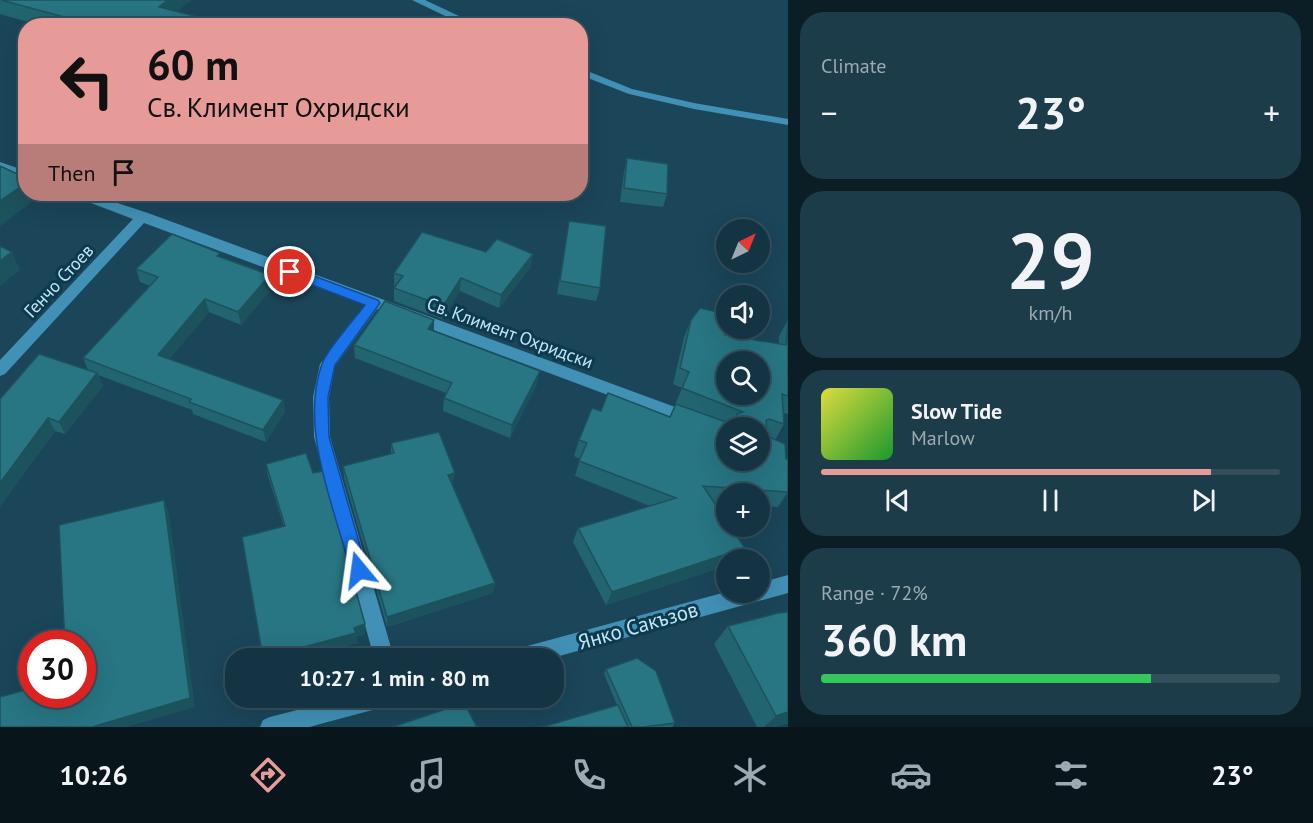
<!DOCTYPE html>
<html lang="en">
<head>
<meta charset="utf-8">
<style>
	body { margin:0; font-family:"PT Sans",sans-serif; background:#1d3c4a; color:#f1f3f6; height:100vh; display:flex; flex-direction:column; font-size:22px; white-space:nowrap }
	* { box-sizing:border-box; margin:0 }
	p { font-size:20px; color:#9daab2 }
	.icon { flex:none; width:33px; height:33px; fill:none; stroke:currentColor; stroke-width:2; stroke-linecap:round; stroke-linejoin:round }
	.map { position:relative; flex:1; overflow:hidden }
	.panel { display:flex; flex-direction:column; gap:12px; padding:12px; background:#0b1d25; width:525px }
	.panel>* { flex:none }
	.banner { position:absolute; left:18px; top:18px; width:570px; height:183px; border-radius:24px; box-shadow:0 6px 24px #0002,0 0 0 2px #334f5c; background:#e69b98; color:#111; overflow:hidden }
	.needle { width:39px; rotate:43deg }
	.controls { position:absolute; left:716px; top:219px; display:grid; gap:12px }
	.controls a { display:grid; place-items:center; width:54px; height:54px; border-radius:50%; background:#143443; box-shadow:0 6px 24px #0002,0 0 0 2px #334f5c; font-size:30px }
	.speed { position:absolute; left:18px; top:630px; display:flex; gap:12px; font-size:30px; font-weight:700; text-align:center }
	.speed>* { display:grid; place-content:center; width:78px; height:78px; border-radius:50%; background:#143443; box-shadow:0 6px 24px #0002,0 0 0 2px #334f5c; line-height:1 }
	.speed .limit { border:9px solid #d22; background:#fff; color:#111 }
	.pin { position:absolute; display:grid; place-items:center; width:51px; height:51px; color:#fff; margin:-26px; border:3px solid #fff; border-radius:50%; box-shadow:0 2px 6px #0007 }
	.me { position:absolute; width:66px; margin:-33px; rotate:344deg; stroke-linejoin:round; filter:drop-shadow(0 0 4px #0008) }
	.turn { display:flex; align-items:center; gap:21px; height:126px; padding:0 30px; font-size:27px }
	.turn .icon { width:78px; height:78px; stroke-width:2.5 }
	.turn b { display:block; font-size:42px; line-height:51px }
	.then { display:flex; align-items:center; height:57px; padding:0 30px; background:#0003; gap:12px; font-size:22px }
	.big { font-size:45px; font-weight:800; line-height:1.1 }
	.panel .card { flex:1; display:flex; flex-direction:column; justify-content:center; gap:9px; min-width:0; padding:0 21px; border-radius:24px; background:#1d3c4a }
	.panel .dial { align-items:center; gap:0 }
	.dial b { font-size:78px; line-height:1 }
	.song { display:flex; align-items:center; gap:18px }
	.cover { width:72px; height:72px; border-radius:9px; background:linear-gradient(135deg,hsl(60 70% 55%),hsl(130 70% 35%)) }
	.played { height:6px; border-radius:3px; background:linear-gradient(90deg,#e69b98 85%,#334f5c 85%) }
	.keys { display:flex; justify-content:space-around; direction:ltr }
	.heat { display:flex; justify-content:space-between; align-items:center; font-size:33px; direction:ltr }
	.charge { height:9px; border-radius:4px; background:linear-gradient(90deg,#34c759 72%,#334f5c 0) }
	.trip { position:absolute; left:225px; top:648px; width:339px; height:60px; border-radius:24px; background:#143443; box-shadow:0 6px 24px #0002,0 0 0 2px #334f5c; font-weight:800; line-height:60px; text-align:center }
	.menu { display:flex; height:96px; justify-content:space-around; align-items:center; background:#08151b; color:#9daab2 }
	.menu .icon { width:42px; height:42px }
	.menu .active { color:#e69b98 }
	.menu b { font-size:27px; color:#f1f3f6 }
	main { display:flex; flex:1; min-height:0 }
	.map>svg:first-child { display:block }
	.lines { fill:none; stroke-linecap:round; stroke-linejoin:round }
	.service { fill:#4191b6; fill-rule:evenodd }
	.minor { fill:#4191b6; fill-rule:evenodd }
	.wall { fill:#226571 }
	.shaded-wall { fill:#1c525c }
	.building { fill:#287583; stroke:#1c525c; stroke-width:1.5; fill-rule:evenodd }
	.route { fill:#1a73e8; stroke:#114b97; stroke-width:1.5 }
	.labels { text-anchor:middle; stroke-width:6; stroke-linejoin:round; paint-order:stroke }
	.street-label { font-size:18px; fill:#c1e6fa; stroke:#0e3a4d }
	.near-street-label { font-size:21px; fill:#c1e6fa; stroke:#0e3a4d }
</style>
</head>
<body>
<main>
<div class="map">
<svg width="788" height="727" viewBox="0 0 788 727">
	<rect width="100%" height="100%" fill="#1b4559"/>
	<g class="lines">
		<!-- service -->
		<g class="service">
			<path d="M412 0H425L480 26H466Z"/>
			<path d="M580 68 632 89 694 103 788 119V125L694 109 629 94 580 75Z"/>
		</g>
		<!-- minor -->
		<g class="minor">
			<path d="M0 162 26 171V179L0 170Z"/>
			<path d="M73 194H90L148 213 732 428H726V439L377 309 335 366 329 397 330 437 394 658H374L314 437 313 397 320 364 365 305 144 223 5 374 0 376V360L133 219 75 197Z"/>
			<path d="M788 575V593L552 658H510L513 651 520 648 726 592H759V583Z"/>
			<path d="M344 698H390L387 705 380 708 309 727H260L263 720 270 717Z"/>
		</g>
	</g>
	<!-- wall -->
	<g class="wall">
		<path d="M0 0 177 11 233 26H42L0 14Z"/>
		<path d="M627 158 667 194 663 207 620 202 624 172Z"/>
		<path d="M569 221 600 288 596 301 557 294Z"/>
		<path d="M221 257 270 275 272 288 241 325 209 312 169 359 283 400 285 412 266 442 193 414 192 410 98 375 103 386 65 434 55 431 0 506V399L88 370 83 358 150 286 140 282 136 269Z"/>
		<path d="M531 267 499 308 460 291 442 319 394 301V288L395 286H394V273Z"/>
		<path d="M691 320 725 335 779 344V336L788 320V414L783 413 784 424 775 440 788 492 778 507 759 506V494H726V503L714 502 745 548 737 560H726V566L606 605 573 542 578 528 650 506 575 476 580 459 574 456 579 440 601 411 670 417 682 388 673 384 684 337Z"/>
		<path d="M434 331 537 384 510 438 443 411 444 398 446 393 355 358 354 345Z"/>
		<path d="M391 443 453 485H452L495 583 493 593 387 627 344 478 343 466 391 454Z"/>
		<path d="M266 464 365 634 356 637 357 643 298 658H263L242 537 284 527 268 476Z"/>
		<path d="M728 626 788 723 774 727H757L714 644Z"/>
		<path d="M606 669 675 723 672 727H542L617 705 604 674Z"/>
	</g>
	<!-- shaded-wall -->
	<g class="shaded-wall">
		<path d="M168 0H192L163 22 159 7Z"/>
		<path d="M26 183V194H36L37 198 0 226V201Z"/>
		<path d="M12 252 20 270 0 286V261Z"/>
		<path d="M533 254 531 267 499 308 501 295Z"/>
		<path d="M270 275 272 288 241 325 238 312Z"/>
		<path d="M461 278 460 291 442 319 443 306Z"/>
		<path d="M205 299 209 312 162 368 158 355Z"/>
		<path d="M434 320V333L428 329Z"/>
		<path d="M540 371 537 384 510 438 512 425Z"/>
		<path d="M97 373 103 386 65 434 59 422Z"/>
		<path d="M283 400 285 412 266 442 263 430Z"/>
		<path d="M48 418 55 431 0 506V483Z"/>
		<path d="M455 473 453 485 446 487 448 475Z"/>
		<path d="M164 500 169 512 195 707 127 727H92Z"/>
		<path d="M745 548 737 560H726V566L606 605 612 592Z"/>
		<path d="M495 583 493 593 387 627V617Z"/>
		<path d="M365 624V634L356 637 357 643 298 658H263Z"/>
		<path d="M788 712V723L774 727H764L776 716Z"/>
	</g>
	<!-- building -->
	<g class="building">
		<path d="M1 0H168L159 7 233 26H73L79 21Z"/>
		<path d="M627 158 668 164 667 194 624 188Z"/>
		<path d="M0 166 26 178V183L0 201Z"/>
		<path d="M569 221 606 226 600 288 560 281Z"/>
		<path d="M422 232 486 252 497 239 533 254 501 295 461 278 443 306 394 288 403 276 394 273Z"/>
		<path d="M172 234 220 253 217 256 270 275 238 312 205 299 158 355 283 400 263 430 189 402 191 399 83 358 158 277 136 269Z"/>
		<path d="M0 246 12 252 0 261Z"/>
		<path d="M385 301 434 320 428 329 540 371 512 425 444 398 452 383 354 345Z"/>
		<path d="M700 308 726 314 727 328 725 335 786 345 788 323V396L782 394 784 424 769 419 766 421 767 436 785 444 786 459H788V492L703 486 726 520V526H730L745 548 612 592 578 528 676 498 579 461 587 443 579 440 592 408 601 411 608 393 670 417 676 404 734 425 737 423V414L743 412 682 388 689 372 680 368 691 320ZM726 362H759V394H726ZM726 428H759V460H726Z"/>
		<path d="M39 354 97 373 59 422 48 418 0 483V399Z"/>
		<path d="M439 432 455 473 448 475 495 583 387 617 343 466 394 453 391 443Z"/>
		<path d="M306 453 313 473 323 471 365 624 354 628 356 633 263 658 242 537 285 526 266 464Z"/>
		<path d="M164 500 190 698 92 727H0V697L32 688V694H82V644H65L59 525Z"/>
		<path d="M788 612V712L776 716 728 626 778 613Z"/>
		<path d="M637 658 656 671 675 723 643 727H632L606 669Z"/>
		<path d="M464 703 477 727H392Z"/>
		<path d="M618 705 628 727H542Z"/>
	</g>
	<!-- route -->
	<path class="route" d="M290 267 378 300 380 303 335 365 328 397 329 437 367 570 365 575 359 578 353 575 351 570C334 508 299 427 322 364 327 349 354 320 365 305L286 275 284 272 286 269Z"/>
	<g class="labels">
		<!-- street labels -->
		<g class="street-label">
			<text transform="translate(59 281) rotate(-47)" y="6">Генчо Стоев</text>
			<text transform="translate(510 333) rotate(20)" y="6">Св. Климент Охридски</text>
		</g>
		<!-- near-street labels -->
		<g class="near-street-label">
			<text transform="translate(638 626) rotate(-16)" y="7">Янко Сакъзов</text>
		</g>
	</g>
</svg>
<div class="controls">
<a><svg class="needle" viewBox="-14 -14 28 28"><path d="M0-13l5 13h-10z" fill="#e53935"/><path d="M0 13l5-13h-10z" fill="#9daab2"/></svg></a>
<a><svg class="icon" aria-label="sound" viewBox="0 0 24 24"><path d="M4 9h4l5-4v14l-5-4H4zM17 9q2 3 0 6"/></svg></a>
<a><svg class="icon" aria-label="search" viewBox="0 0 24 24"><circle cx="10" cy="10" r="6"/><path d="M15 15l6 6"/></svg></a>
<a><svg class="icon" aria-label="layers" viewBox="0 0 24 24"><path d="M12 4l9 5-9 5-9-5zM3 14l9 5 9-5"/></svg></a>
<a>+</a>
<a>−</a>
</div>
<div class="speed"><div class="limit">30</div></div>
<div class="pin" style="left:290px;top:272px;background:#d93025"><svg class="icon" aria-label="arrive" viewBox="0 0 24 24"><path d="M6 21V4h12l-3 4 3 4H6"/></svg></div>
<svg class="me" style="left:359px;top:570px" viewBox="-20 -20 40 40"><path d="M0-17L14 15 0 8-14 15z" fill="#1a73e8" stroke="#fff" stroke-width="4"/></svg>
<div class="trip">10:27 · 1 min · 80 m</div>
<div class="banner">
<div class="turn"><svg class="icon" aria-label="left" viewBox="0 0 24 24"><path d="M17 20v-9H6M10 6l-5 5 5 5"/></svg><div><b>60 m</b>Св. Климент Охридски</div></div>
<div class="then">Then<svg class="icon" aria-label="arrive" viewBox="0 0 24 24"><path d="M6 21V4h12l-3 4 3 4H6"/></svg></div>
</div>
</div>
<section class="panel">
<div class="card"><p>Climate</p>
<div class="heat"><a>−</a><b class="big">23°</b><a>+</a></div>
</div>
<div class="card dial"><b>29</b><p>km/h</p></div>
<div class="card">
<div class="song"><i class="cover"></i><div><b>Slow Tide</b><p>Marlow</p></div></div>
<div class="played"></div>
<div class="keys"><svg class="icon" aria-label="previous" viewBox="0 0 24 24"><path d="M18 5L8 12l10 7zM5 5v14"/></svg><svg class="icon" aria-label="pause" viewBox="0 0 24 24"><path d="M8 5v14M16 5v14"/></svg><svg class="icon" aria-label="next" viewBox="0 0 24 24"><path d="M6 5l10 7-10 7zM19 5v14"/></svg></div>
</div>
<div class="card"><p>Range · 72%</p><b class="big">360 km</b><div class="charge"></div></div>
</section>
</main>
<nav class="menu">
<b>10:26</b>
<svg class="icon active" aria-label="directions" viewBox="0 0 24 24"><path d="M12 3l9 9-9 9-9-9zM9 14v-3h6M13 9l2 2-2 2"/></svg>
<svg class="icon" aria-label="music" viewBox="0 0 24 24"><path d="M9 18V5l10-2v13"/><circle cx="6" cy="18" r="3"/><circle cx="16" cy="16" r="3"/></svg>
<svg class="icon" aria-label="phone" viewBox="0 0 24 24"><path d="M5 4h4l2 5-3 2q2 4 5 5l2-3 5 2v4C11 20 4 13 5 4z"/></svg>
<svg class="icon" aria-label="climate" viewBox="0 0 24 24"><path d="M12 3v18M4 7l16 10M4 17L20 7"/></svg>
<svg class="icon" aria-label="car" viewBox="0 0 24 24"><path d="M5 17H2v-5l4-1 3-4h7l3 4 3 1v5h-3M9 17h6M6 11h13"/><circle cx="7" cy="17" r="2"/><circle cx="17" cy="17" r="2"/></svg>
<svg class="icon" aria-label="filters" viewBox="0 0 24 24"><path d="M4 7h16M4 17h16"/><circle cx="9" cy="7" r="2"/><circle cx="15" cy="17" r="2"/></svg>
<b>23°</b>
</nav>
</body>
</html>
